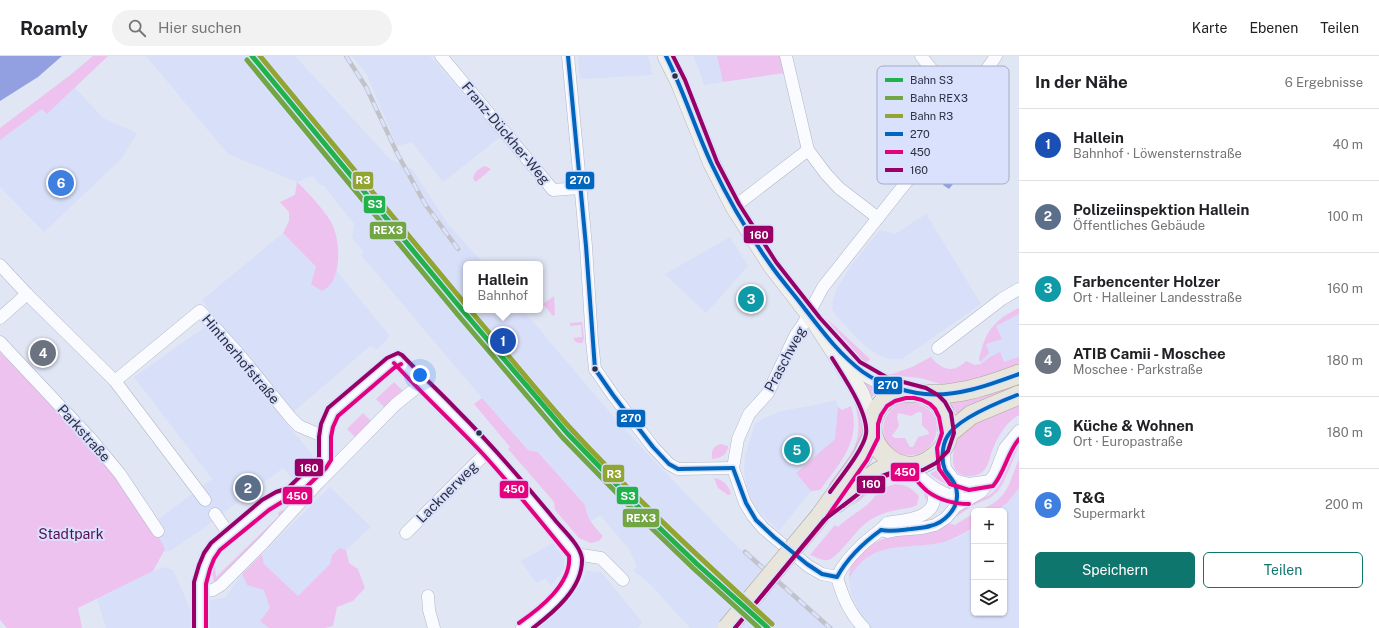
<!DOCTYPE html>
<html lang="de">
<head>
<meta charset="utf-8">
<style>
	:root { --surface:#fff; --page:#f2f2f2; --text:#202124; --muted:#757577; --line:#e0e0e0; --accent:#0f766e }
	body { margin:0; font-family:"Public Sans",sans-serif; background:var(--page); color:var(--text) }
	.controls { position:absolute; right:12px; bottom:12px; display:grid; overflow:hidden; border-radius:6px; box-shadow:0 1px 3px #0004 }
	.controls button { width:36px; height:36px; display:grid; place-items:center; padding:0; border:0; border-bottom:1px solid var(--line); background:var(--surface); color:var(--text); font:20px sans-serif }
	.you { position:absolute; left:420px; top:319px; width:14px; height:14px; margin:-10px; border:3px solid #fff; border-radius:50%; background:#1a73e8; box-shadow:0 0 0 6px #1a73e833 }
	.badge { display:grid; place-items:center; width:26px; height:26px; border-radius:50%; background:var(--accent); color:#fff; font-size:13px; font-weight:700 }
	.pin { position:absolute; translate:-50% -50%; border:2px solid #fff; box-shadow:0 1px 4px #0006 }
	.popup { position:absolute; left:463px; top:205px; width:80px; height:52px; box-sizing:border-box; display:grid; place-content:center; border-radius:6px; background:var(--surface); filter:drop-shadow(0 1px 3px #0005); font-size:13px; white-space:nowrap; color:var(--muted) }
	.popup b { font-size:15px; color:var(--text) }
	.popup::after { content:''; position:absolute; left:50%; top:100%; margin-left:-8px; border:8px solid transparent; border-top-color:var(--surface) }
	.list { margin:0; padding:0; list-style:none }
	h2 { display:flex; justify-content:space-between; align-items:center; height:52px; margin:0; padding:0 16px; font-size:17px }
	h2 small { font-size:13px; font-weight:400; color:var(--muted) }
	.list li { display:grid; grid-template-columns:26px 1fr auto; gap:12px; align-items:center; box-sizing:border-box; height:72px; padding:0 16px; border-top:1px solid var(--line) }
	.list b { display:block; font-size:15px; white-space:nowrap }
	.list p { margin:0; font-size:13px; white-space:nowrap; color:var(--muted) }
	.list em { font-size:13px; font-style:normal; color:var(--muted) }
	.actions { display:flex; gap:8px; padding:12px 16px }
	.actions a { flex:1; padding:9px 0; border:1px solid var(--accent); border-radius:6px; text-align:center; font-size:14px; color:var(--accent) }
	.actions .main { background:var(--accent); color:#fff }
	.icon { flex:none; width:22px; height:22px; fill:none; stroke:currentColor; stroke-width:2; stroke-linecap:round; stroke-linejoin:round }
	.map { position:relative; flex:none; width:1019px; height:572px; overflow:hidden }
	header { display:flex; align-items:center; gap:24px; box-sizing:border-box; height:56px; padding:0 20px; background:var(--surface); border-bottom:1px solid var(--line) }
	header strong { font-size:19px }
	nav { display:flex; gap:22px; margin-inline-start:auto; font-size:14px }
	.search { width:280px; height:36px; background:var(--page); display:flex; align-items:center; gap:10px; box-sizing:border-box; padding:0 14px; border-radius:22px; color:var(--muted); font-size:15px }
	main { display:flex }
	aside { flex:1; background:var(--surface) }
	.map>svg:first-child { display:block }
</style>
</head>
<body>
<header>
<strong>Roamly</strong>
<div class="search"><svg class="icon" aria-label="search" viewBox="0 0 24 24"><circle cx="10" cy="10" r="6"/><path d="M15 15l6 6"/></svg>Hier suchen</div>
<nav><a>Karte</a><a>Ebenen</a><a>Teilen</a></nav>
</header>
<main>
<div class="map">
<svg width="1019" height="572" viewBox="0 0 1019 572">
	<rect width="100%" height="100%" fill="#e1e6f5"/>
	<g fill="#d8dff8">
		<polygon points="146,0 295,0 390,103 412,113 448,168 484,208 466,208 466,254 523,254 617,365 686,438 742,495 745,492 834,572 690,572 650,528 633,514 637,510 628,492 600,459 590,466 586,459 585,449 539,396 528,394 482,342 361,199 364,195 352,182 354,168 324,130 320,129 312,120 297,126 228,98"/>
		<polygon points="352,0 430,0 500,81 443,126 412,86 397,90 367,19"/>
		<polygon points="578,0 647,0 650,5 651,14 653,19 580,23"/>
		<polygon points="693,0 717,0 723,26 704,29 700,16"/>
		<polygon points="75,32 103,62 137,77 122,102 44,176 0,131 0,84 42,53 47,58"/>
		<polygon points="926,158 981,248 902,303 890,303 880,300 863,288 837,261 832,253 833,244 836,234 853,207 880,174 895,178"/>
		<polygon points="283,177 331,228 336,214 389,279 387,284 377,293 370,290 284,364 320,408 297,428 283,412 205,471 172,494 165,496 151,469 212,423 134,321 216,263 202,244"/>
		<polygon points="730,181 748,210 706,257 665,218"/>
		<polygon points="1019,252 1019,308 981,308 979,303 983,287 988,276 1003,260"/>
		<polygon points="836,344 838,351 835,383 796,417 811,435 779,475 758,455 747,438 744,416 745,400 755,368 766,361 781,355 810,350"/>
		<polygon points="330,431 371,471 346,494 338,492 332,499 330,508 298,540 264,508 262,498"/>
		<polygon points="1019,432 1019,572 870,572 865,568 851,538 849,522 854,514 871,499 885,492 904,490 935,488 957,482 974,471 974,557 1004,557 1004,455 996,455 1007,447"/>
		<polygon points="553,487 564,503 564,512 562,516 551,530 546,522 536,527 521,505"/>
		<polygon points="165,511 173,514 191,555 191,572 106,572 97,543 153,515"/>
		<polygon points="586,515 601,516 642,566 638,572 536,572 555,557 574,536 583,525"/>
		<polygon points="242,518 247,529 264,534 270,552 260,565 269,572 208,572 210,544 225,542"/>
	</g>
	<g fill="#eec2ee" fill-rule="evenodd">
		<polygon points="93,0 108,0 47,58 42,53 0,84 0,72 69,20"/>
		<polygon points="717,0 780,0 784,17 723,26"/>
		<path d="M 485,110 L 491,113 L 476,126 L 473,123 C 474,116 479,112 485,110 Z"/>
		<path d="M 297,126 C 306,134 326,156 331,166 C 340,183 341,210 332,226 C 330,230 326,232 322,235 L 311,228 L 316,211 L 283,177 L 289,165 L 289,156 L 280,146 L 295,139 Z"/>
		<polygon points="554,240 555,259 553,260 543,248"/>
		<path d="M 1019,252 L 1019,258 L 996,270 L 1002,283 L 986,288 L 989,297 L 980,306 L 979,303 C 986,275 993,265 1019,252 Z"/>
		<polygon points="826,262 870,303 865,309"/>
		<path d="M 582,266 L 584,283 L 582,287 C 577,287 575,286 573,282 L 582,281 L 581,269 L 570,270 L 570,267 Z"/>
		<polygon points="0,296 47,343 107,406 153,471 165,493 153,515 78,552 82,572 7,572 0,564"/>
		<path d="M 1000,296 L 1004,306 L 1019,301 L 1019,308 L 983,321 L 960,327 L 944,329 L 920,322 L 889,319 L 912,311 L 931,301 C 942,314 953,318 966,305 L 975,309 L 981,308 L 990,301 Z"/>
		<polygon points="858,317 883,332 872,341"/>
		<polygon points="1019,325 1019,330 957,359 951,347"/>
		<polygon points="394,326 404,336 386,353 376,343"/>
		<path d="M 482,342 L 528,394 L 538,396 L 585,449 C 587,464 594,470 603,480 L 599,485 L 591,487 L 579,482 L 555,454 L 554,446 L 508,393 L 510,391 L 474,348 Z"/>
		<path d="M 905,346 C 923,346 941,357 936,378 C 932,397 909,406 893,394 C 879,383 881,361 894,351 C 897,348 901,347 905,346 ZM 918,356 L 921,356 L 922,358 L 922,369 L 928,375 L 929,378 L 918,381 L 913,391 L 910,391 L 905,382 L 895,382 L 892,380 L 899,370 L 897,361 L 898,357 L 911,360 Z"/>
		<path d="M 855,347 C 857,350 860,354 862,358 C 870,383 843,412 830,431 L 829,428 C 852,397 865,387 855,347 Z"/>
		<path d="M 1019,347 L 1019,359 C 1004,368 997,382 991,398 C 989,405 987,413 981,417 C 978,419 973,420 970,420 C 942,420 954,384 966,372 C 977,362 1004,353 1019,347 Z"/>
		<path d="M 851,350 C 862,385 839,408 820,434 L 811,435 L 796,417 L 835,383 L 838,351 L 842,354 Z"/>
		<polygon points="363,357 372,366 356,382 347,373"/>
		<path d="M 1019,384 L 1019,389 L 1009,414 L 1003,427 L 998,435 L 990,442 L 974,449 L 957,460 L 954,460 C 957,457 960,454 964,452 C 974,445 988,443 996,433 C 1008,419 1008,398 1019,384 Z"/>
		<path d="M 721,388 L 728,390 C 728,398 721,402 713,403 L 712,403 C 711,394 713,390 721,388 Z"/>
		<path d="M 1019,403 L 1019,432 L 1007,447 L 996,455 L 977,455 C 982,453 987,451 992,448 C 1009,439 1012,419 1019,403 Z"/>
		<polygon points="939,413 946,424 945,428 931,419 931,417"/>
		<path d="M 893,419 C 907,419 933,426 926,445 C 924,435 922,431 912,426 C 881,412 874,437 852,450 L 873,426 Z"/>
		<path d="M 714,422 C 723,423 729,430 731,438 L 728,439 L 718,432 Z"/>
		<path d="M 895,428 C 907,429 910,431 919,440 L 917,449 L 913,451 C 897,454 879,456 866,467 C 855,475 838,502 828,504 C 822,505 816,501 810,499 L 835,469 L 838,471 C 847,462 857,457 867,449 C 879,438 876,433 895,428 Z"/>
		<polygon points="282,454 286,455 216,527 214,526 212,517 215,510 216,521 279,460 278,457"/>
		<path d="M 974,457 L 974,471 C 961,479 949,486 934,488 C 897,493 873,485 849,522 C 851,481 916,473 947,467 L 955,469 Z"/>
		<polygon points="339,492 346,494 349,507 358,513 365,532 353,545 337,551 333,570 325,572 269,572 260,565 270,552 264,534 247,529 242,518 262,498 264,508 298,540 330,508 332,499"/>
	</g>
	<g fill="#92a0e2">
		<polygon points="0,0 62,0 38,21 0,45"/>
		<polygon points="951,118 957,123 949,133 943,129"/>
	</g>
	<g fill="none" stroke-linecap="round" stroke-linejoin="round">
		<g stroke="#b2b6c5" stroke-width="13">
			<g id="street">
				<polyline points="441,0 553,134 580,132"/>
				<polyline points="568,0 586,190 592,285 595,313 613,339 653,391 669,408 678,413 733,412"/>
				<polyline points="786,0 808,94 826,118 839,132 878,162"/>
				<polyline points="921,0 937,20 967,43"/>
				<polyline points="734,151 808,94"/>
				<polyline points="0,209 27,238 115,325 205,444"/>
				<polyline points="0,262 27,238"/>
				<polyline points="0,286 91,383 120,418 158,475"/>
				<polyline points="938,292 1002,243 1019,233"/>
				<polyline points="115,325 200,255 238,297 291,362 299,370 325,381"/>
				<polyline points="943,392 945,412 954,424 957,433 957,449"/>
				<path d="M 908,410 C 928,428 941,441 969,443"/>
				<polyline points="954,424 969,428 990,425"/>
				<path d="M 933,432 C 933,436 934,441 934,445 C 930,464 902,464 887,467 C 880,476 871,480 863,488 C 852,498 843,508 837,521 L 822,518 L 808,510 L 763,472 L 753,460 L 745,447 L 733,412 L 738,383 L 749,358 L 768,337 L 795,280 L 802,270 L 823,231 L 927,100 L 996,0"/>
				<polyline points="215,458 229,478"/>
				<polyline points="881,474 888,476 897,474 922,472 935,469 946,462 956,450 981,436 995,418 1005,392 1019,375"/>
				<polyline points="406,477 488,395"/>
				<path d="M 837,521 C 842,540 850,558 864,572"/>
				<polyline points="199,536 213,534 221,529 263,487 318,427 396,348 421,328"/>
				<polyline points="428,540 429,554 434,572"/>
				<polyline points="200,572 200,527 204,511 209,500 216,490 266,449 279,441 291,437 322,408 325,403 325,381 327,369 333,356 391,307 398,303 421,328 451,356 488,395 530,443 575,498 601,502 623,524"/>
				<path d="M 522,572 C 540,561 566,537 574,517 C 576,511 576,505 575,498"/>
			</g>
		</g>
		<g stroke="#b2b6c5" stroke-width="18">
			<g id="secondary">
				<polyline points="666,0 679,26 712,108 734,151 771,209 815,266 843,309 861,338 872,367"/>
				<path d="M 843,297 C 867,322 881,327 913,335"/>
			</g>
		</g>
		<g stroke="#a8a699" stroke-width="20">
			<g id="primary">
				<path d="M 924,338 C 930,341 935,344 939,348 C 944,354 946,360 947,368 C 947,370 948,374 948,377 C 948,395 924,412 907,410 C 898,409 890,404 884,398 C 876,390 872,382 872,371 C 872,364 875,357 879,351 C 891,334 906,336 925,338 C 936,339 947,338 958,336 C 979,333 1000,325 1019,318"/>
				<polyline points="948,378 971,359 1019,339"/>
				<polyline points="837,447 866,424 879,415 899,408"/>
				<polyline points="820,460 862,401 872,380"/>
			</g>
		</g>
		<use href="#street" stroke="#fafbfe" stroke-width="12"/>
		<use href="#secondary" stroke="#f0f0ec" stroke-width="17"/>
		<use href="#primary" stroke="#e7e5dc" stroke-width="19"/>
		<g stroke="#c2c3c8" stroke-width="4.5">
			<g id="rail">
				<polyline points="346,0 366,31 398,99 425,148 458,193"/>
				<polyline points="745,496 830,572"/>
			</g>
		</g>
		<use href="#rail" stroke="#d9e1fd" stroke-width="3" stroke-dasharray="9" stroke-linecap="butt"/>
		<g stroke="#a8a699" stroke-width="20" stroke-linecap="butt">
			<polyline id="primary-bridge" points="727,572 820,460"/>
		</g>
		<use href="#primary-bridge" stroke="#e7e5dc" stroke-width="19"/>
		<g stroke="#d9e1fd" stroke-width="7">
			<g id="bus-1">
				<polyline points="568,0 586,190 595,313 613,339 653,391 669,408 678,413 733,412"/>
				<path d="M 666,0 C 684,35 695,73 712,109 C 728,143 748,177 770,208 C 781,224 794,238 805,253 C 822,275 840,299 863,316 C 880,328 904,336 925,338 C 957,341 989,329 1019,318"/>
				<path d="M 733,412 L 746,447 L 756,464 L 774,481 L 807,508 L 822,518 L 837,521 C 848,501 863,487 881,474"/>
				<path d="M 881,474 C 891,476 901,474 911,473 C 917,472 924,472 930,470 C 944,467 958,453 957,438 C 957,427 950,422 945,414 C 941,405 942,390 947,381 C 956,363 999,346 1017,339"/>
			</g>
		</g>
		<g stroke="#d9e1fd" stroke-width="7">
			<g id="bus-2">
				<path d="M 394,307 C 422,338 454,367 483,398 C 513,431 541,466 569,500 C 572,528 539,553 519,567"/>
				<path d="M 843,450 L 873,426 L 899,414 C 911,416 918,427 927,435 C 939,444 954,448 969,448"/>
				<polyline points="206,572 206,528 210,513 214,503 220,494 269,454 282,446 295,442 326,412 331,404 331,381 333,371 338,360 394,312 401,308"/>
				<path d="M 735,572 L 825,464 L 867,404 L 878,382 L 878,368 L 881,359 L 887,350 L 895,345 L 906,342 L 914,342 L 922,344 L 930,348 L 935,353 L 939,361 L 942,377 L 937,392 L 939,413 L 950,428 L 969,434 L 993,430 C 1005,416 1007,397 1019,383"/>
			</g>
		</g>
		<g stroke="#d9e1fd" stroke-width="7">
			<g id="bus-3">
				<polyline points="673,0 685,24 717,106 739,148 776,206 820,262 860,306 888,322 926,332 938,339 945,346 951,357 954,377 948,395 936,407 923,414 908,416 899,414 882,420 824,464 735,572"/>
				<path d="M 830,436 C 840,422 864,393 866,378 C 869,357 843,320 832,302"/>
				<path d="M 194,572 L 194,526 L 199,509 L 204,497 L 211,487 L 262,444 L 276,436 L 288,432 L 317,404 L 319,401 L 319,381 L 321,368 L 328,352 L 387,302 L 398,297 L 402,299 C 420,318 438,334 456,353 C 491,388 523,425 555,464 C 563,474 581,490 582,503 C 583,532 554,556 533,572"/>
			</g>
		</g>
		<use href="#bus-1" stroke="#0065bd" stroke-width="4"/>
		<use href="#bus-2" stroke="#e5007d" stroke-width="4"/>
		<use href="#bus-3" stroke="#906" stroke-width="4"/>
		<g stroke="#d9e1fd" stroke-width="8">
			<polyline id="rail-1" points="252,0 463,255 567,377 645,458 697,508 768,572"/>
		</g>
		<g stroke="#d9e1fd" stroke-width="8">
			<polyline id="rail-2" points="247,4 458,259 562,381 641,462 693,512 759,572"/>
		</g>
		<g stroke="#d9e1fd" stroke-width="8">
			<g id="rail-3">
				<polyline points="260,0 466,249"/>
				<path d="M 470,254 C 504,294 537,335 572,374 C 635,442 703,505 772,568"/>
			</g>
		</g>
		<use href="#rail-1" stroke="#22b24c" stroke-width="5"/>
		<use href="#rail-2" stroke="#72a645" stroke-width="5"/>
		<use href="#rail-3" stroke="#92a431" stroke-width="5"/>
	</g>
	<g fill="#2b3042" stroke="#d9e1fd" stroke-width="1.5">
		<circle cx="675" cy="20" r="3.5"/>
		<circle cx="595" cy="313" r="3.5"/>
		<circle cx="479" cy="377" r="3.5"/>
	</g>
	<g text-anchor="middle" stroke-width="4" stroke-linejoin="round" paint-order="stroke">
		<g font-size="14" fill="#2b3042" stroke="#d9e1fd">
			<text transform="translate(506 77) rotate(50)" y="5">Franz-Dückher-Weg</text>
			<text transform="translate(241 303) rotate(50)" y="5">Hintnerhofstraße</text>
			<text transform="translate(785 303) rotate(-62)" y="5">Praschweg</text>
			<text transform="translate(84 377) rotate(48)" y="5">Parkstraße</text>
			<text transform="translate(447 436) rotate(-45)" y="5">Lacknerweg</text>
		</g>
		<g font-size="14" fill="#580d50" stroke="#d9e1fd">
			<text x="71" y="483">Stadtpark</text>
		</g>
	</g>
	<rect x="877" y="10" width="132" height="118" rx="6" fill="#d9e1fd" stroke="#a5acc5" stroke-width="1"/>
	<rect x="885" y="22" width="18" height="4" fill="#22b24c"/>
	<rect x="885" y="40" width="18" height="4" fill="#72a645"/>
	<rect x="885" y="58" width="18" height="4" fill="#92a431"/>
	<rect x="885" y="76" width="18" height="4" fill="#0065bd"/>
	<rect x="885" y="94" width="18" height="4" fill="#e5007d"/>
	<rect x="885" y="112" width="18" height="4" fill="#906"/>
	<g font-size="11" fill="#2b3042">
		<text x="910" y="28">Bahn S3</text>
		<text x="910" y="46">Bahn REX3</text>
		<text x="910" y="64">Bahn R3</text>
		<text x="910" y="82">270</text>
		<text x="910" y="100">450</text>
		<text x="910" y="118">160</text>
	</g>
	<g stroke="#d9e1fd" stroke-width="1.5">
		<rect x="565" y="115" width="30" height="19" rx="4" fill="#0065bd"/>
		<rect x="352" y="115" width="22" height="19" rx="4" fill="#92a431"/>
		<rect x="363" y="139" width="23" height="19" rx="4" fill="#22b24c"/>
		<rect x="369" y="165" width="38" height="19" rx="4" fill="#72a645"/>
		<rect x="743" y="169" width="31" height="19" rx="4" fill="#906"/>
		<rect x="873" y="320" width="30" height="19" rx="4" fill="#0065bd"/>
		<rect x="616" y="353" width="30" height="19" rx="4" fill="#0065bd"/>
		<rect x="294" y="402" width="30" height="19" rx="4" fill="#906"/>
		<rect x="890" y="406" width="30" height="20" rx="4" fill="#e5007d"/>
		<rect x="602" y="408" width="23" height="19" rx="4" fill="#92a431"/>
		<rect x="856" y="419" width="30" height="19" rx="4" fill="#906"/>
		<rect x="499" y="424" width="30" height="19" rx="4" fill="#e5007d"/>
		<rect x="282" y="430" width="31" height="19" rx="4" fill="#e5007d"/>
		<rect x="616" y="430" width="23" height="19" rx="4" fill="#22b24c"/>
		<rect x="622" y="452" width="38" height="20" rx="4" fill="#72a645"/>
	</g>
	<g font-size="11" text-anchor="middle" font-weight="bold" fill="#fff">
		<text x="580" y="128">270</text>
		<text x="363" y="128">R3</text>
		<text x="375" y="152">S3</text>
		<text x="388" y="178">REX3</text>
		<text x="759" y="183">160</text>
		<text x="888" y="333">270</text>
		<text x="631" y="366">270</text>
		<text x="309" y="416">160</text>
		<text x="905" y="420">450</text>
		<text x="614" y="422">R3</text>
		<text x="871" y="432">160</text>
		<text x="514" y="437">450</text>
		<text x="297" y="444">450</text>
		<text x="628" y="444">S3</text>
		<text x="641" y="466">REX3</text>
	</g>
</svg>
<div class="controls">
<button>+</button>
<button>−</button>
<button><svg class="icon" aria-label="layers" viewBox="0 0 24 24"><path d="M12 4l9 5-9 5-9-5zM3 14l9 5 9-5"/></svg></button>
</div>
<div class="you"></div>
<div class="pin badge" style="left:503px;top:285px;background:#1a4fb4">1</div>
<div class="popup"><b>Hallein</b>Bahnhof</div>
<div class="pin badge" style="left:248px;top:432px;background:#5c6f8a">2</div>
<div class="pin badge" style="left:751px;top:243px;background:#0f9aa8">3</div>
<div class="pin badge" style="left:43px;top:297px;background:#6b7280">4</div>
<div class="pin badge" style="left:797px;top:394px;background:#0f9aa8">5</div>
<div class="pin badge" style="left:61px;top:127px;background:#3f7fe0">6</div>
</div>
<aside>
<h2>In der Nähe<small>6 Ergebnisse</small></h2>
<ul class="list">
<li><span class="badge" style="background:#1a4fb4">1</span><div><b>Hallein</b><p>Bahnhof · Löwensternstraße</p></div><em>40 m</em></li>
<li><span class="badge" style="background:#5c6f8a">2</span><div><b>Polizeiinspektion Hallein</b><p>Öffentliches Gebäude</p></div><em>100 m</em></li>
<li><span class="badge" style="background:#0f9aa8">3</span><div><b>Farbencenter Holzer</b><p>Ort · Halleiner Landesstraße</p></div><em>160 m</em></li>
<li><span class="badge" style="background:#6b7280">4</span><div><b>ATIB Camii - Moschee</b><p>Moschee · Parkstraße</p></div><em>180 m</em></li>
<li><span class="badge" style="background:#0f9aa8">5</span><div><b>Küche &amp; Wohnen</b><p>Ort · Europastraße</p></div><em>180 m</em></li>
<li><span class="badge" style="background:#3f7fe0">6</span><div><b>T&amp;G</b><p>Supermarkt</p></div><em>200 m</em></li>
</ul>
<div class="actions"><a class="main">Speichern</a><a>Teilen</a></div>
</aside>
</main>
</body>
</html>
